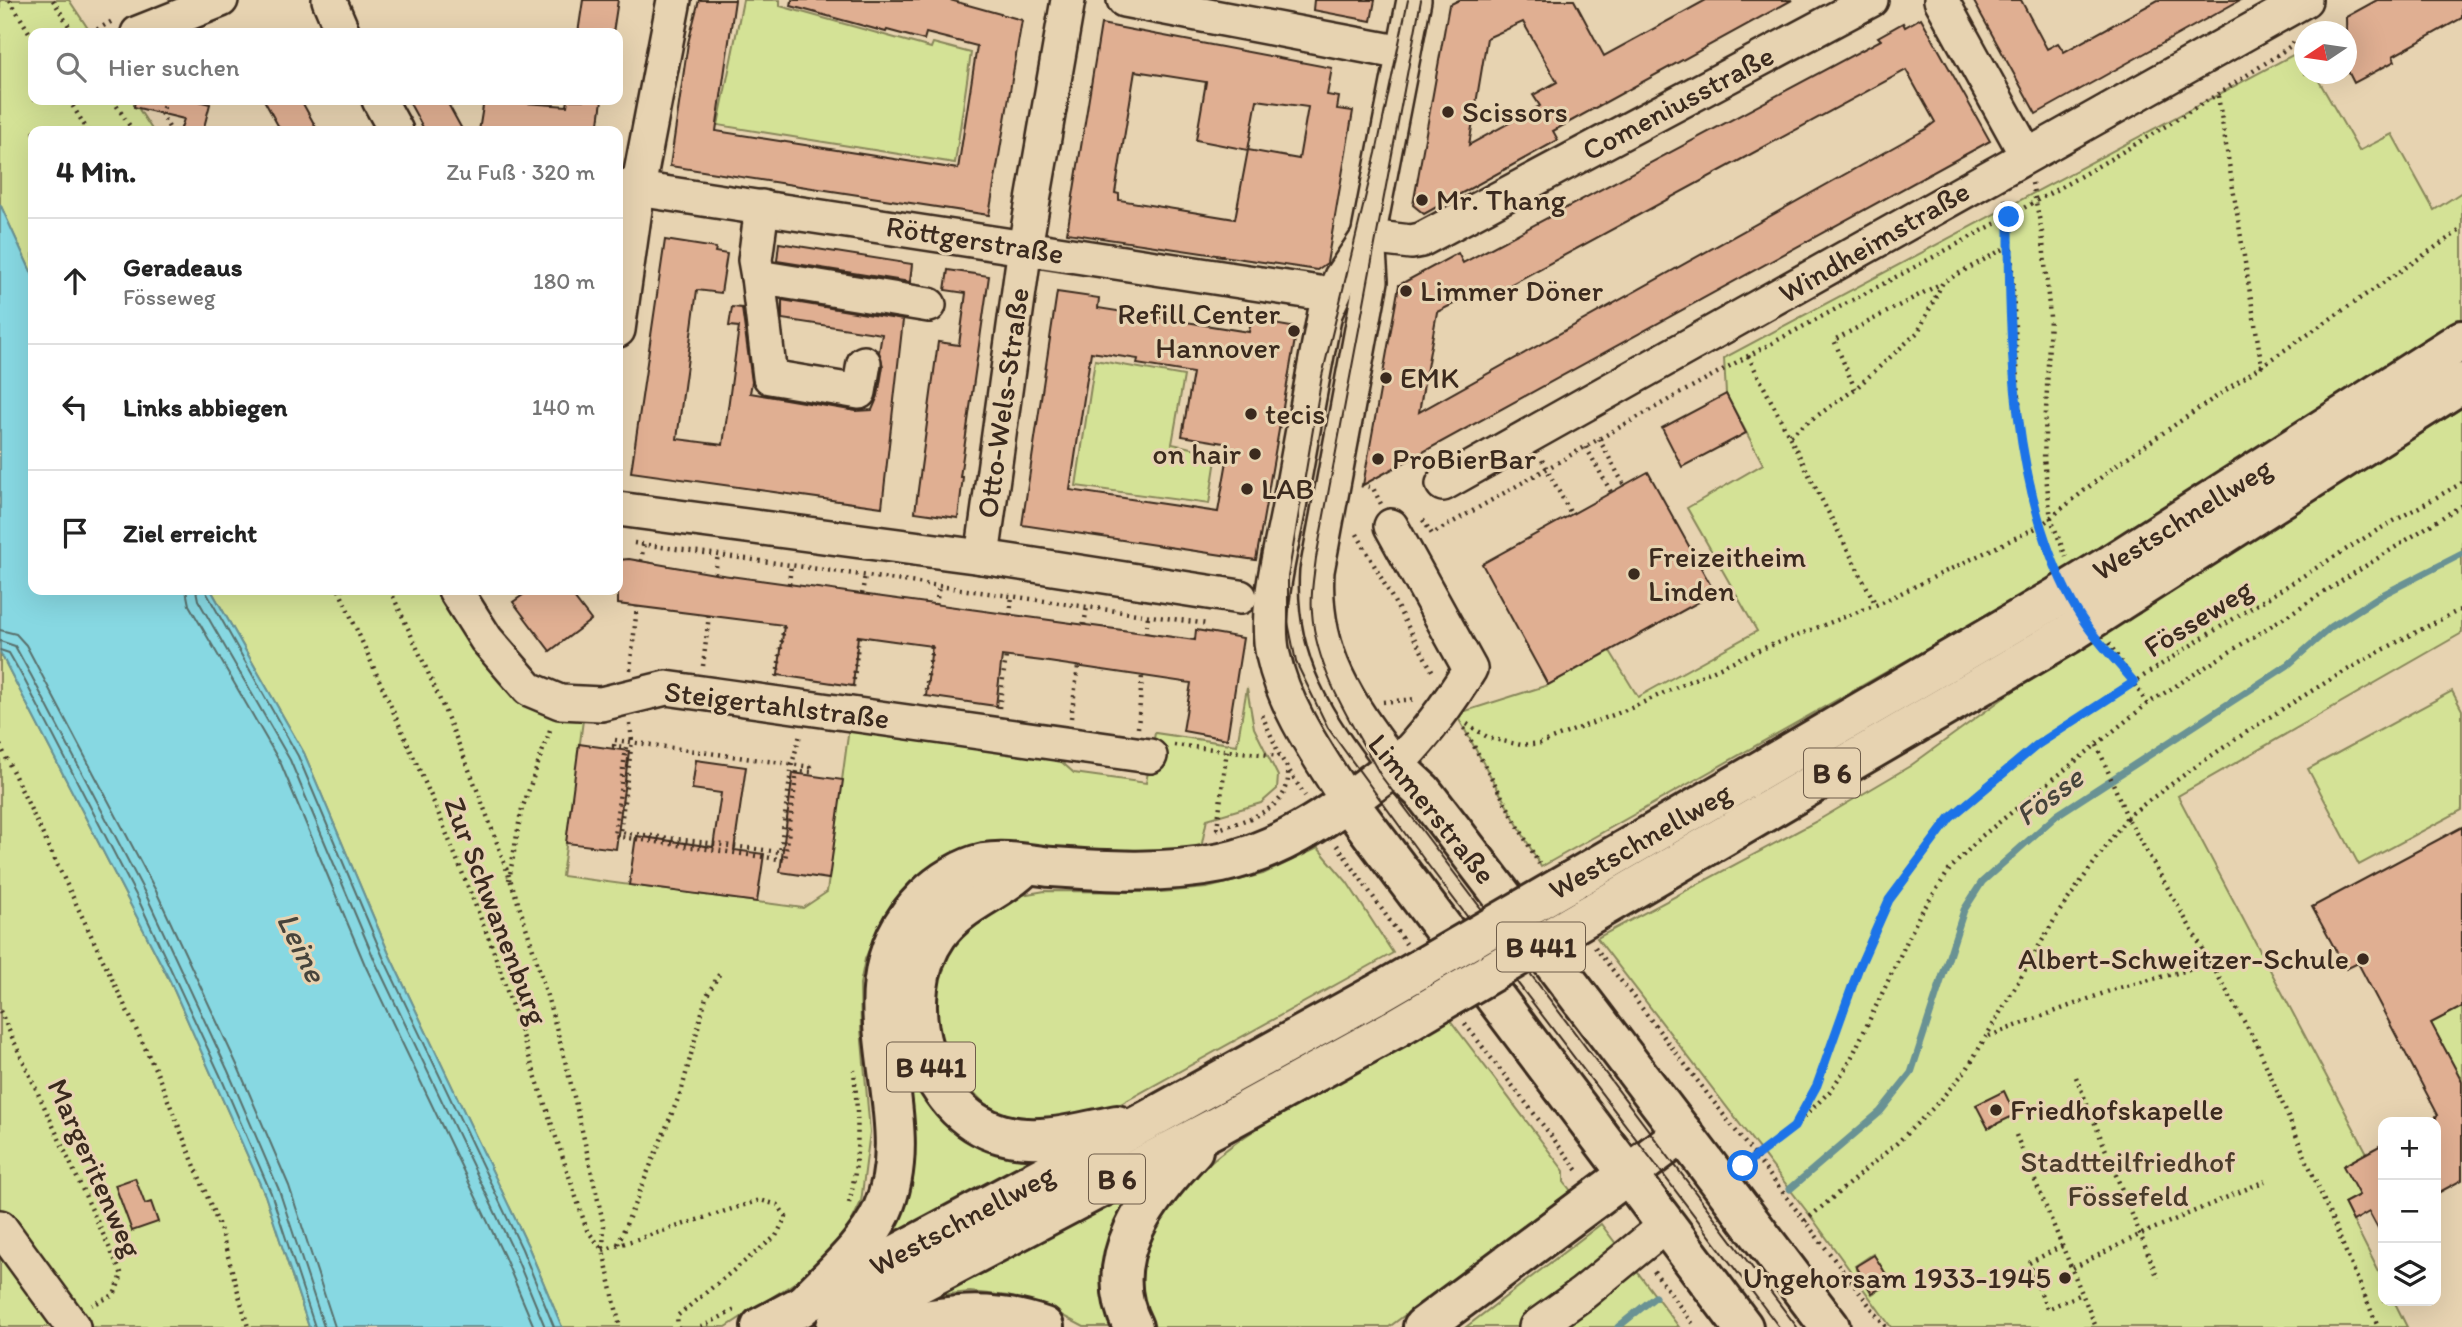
<!DOCTYPE html>
<html lang="de">
<head>
<meta charset="utf-8">
<style>
	:root { --surface:#fff; --page:#f2f2f2; --text:#222; --muted:#767676; --line:#e0e0e0 }
	body { margin:0; font-family:Itim,sans-serif; background:var(--page); color:var(--text) }
	.controls { position:absolute; right:21px; bottom:21px; display:grid; overflow:hidden; border-radius:14px; box-shadow:0 7px 28px #0002 }
	.controls button { width:63px; height:63px; display:grid; place-items:center; padding:0; border:0; border-bottom:2px solid var(--line); background:var(--surface); color:var(--text); font:35px sans-serif }
	.compass { position:absolute; left:2294px; top:21px; width:63px; height:63px; border-radius:50%; background:var(--surface); box-shadow:0 7px 28px #0002; rotate:257deg }
	.stop { position:absolute; width:21px; height:21px; margin:-16px; border:5px solid #1a73e8; border-radius:50%; background:#fff }
	.stop.end { background:#1a73e8; border-color:#fff; box-shadow:0 2px 7px #0008 }
	.list { margin:0; padding:0; list-style:none }
	h2 { display:flex; justify-content:space-between; align-items:center; height:91px; margin:0; padding:0 28px; font-size:30px }
	h2 small { font-size:23px; font-weight:400; color:var(--muted) }
	.list li { display:grid; grid-template-columns:46px 1fr auto; gap:21px; align-items:center; box-sizing:border-box; height:126px; padding:0 28px; border-top:2px solid var(--line) }
	.list b { display:block; font-size:26px; white-space:nowrap }
	.list p { margin:0; font-size:23px; white-space:nowrap; color:var(--muted) }
	.list em { font-size:23px; font-style:normal; color:var(--muted) }
	.icon { flex:none; width:38px; height:38px; fill:none; stroke:currentColor; stroke-width:2; stroke-linecap:round; stroke-linejoin:round }
	.map { position:relative; flex:none; width:2462px; height:1327px; overflow:hidden }
	.search { position:absolute; background:var(--surface); box-shadow:0 7px 28px #0002; left:28px; top:28px; width:595px; height:77px; display:flex; align-items:center; gap:18px; box-sizing:border-box; padding:0 24px; border-radius:14px; color:var(--muted); font-size:26px }
	.panel { position:absolute; background:var(--surface); box-shadow:0 7px 28px #0002; left:28px; top:126px; width:595px; height:469px; border-radius:14px }
	.map>svg:first-child { display:block }
</style>
</head>
<body>
<div class="map">
<svg width="2462" height="1327" viewBox="0 0 2462 1327">
	<rect width="100%" height="100%" fill="#e7d3b1"/>
	<filter id="ink" filterUnits="userSpaceOnUse"><feTurbulence type="fractalNoise" baseFrequency=".0143" numOctaves="2"/><feDisplacementMap in="SourceGraphic" scale="14" xChannelSelector="R" yChannelSelector="G"/><feConvolveMatrix kernelMatrix="1 2 1 2 8 2 1 2 1" color-interpolation-filters="sRGB"/></filter>
	<g filter="url(#ink)">
		<g fill="#d4e296" stroke="#88865a" stroke-width="2" fill-rule="evenodd">
			<polygon points="0,0 69,0 91,33 33,33 33,100 133,100 153,131 33,131 33,276 0,204"/>
			<polygon points="743,0 780,0 780,6 931,48 933,43 971,53 955,163 718,125"/>
			<polygon points="2302,50 2304,74 2315,74 2359,151 2392,134 2434,210 2462,192 2462,320 2104,549 1541,867 1456,714 1548,685 1610,651 1638,697 1757,631 1687,508 1763,464 1726,394 1724,358"/>
			<polygon points="1095,360 1184,376 1172,444 1217,453 1209,504 1076,486"/>
			<path d="M 2462,408 L 2462,633 L 2178,796 L 2367,1153 L 2344,1166 L 2359,1195 L 2344,1203 L 2383,1280 L 2383,1301 L 2394,1301 L 2407,1327 L 1891,1327 L 1815,1222 L 1597,938 L 1817,821 L 1910,766 L 2016,689 ZM 1873,1254 L 1891,1282 L 1872,1294 L 1855,1266 Z"/>
			<polygon points="211,590 446,590 460,615 584,713 562,876 803,908 827,892 849,728 1056,757 1074,773 1146,783 1155,733 1237,745 1247,688 1254,728 1278,776 1277,789 1261,803 1207,819 1201,848 1115,851 918,880 896,900 883,918 865,959 860,984 861,1029 870,1132 861,1202 848,1229 805,1276 726,1327 562,1327 528,1246 389,954 304,753"/>
			<polygon points="0,652 170,981 265,1195 309,1327 0,1327"/>
			<polygon points="2452,691 2462,710 2462,810 2359,865 2308,769"/>
			<polygon points="1318,848 1347,882 1393,953 1115,1107 1032,1124 1004,1115 985,1104 957,1075 942,1050 934,1017 933,986 943,961 967,925 1010,897 1045,891 1161,892 1207,888 1263,874"/>
			<polygon points="2462,1007 2462,1081 2431,1023"/>
			<polygon points="896,1010 921,1076 1049,1152 889,1243"/>
			<path d="M 1450,1020 L 1564,1171 L 1564,1182 L 1571,1191 L 1389,1327 L 1155,1327 C 1093,1213 1253,1128 1333,1085 C 1372,1063 1411,1042 1450,1020 Z"/>
			<polygon points="1136,1187 1122,1327 1084,1327 1046,1307 1008,1296 970,1292 940,1295 940,1290"/>
			<polygon points="1601,1224 1679,1327 1466,1327"/>
		</g>
		<polygon fill="#87d8e2" stroke="#699294" stroke-width="2" points="0,204 33,276 33,590 211,590 304,753 389,954 528,1246 562,1327 309,1327 265,1195 170,981 0,652"/>
		<g fill="none" stroke-linecap="round" stroke-linejoin="round">
			<g stroke="#59706c" stroke-width="2">
				<polyline points="186,590 189,605 281,764 365,965 504,1256 534,1327"/>
				<polyline points="196,590 198,600 290,760 375,961 514,1252 545,1327"/>
				<polyline points="205,590 298,756 383,957 522,1249 554,1327"/>
				<polyline points="0,630 16,634 26,645 156,891 238,1067 289,1186 335,1327"/>
				<polyline points="0,641 15,646 32,677 146,895 228,1071 279,1190 324,1327"/>
				<polyline points="0,650 9,653 25,681 138,899 220,1075 271,1193 315,1327"/>
			</g>
			<g stroke="#699294" stroke-width="7">
				<polyline points="1790,1189 1880,1112 1911,1073 1964,910 1982,882 2057,815 2288,665 2331,627 2380,596 2462,554"/>
				<polyline points="1618,1327 1655,1297"/>
			</g>
		</g>
		<g fill="#e0af92" stroke="#3b2a1e" stroke-width="2" fill-rule="evenodd">
			<polygon points="583,0 618,0 613,33 578,33"/>
			<polygon points="699,0 735,0 716,131 958,169 977,46 926,33 924,40 887,30 886,32 791,6 792,0 950,0 1022,20 989,215 670,166 688,43"/>
			<polygon points="1314,0 1375,0 1371,21 1313,10"/>
			<path d="M 1459,0 L 1574,0 L 1604,56 L 1706,0 L 1792,0 L 1553,131 L 1558,140 L 1424,214 L 1413,205 L 1449,5 ZM 1523,22 L 1557,82 L 1533,95 L 1540,106 L 1469,145 L 1487,38 Z"/>
			<polygon points="1973,0 2021,0 2047,49 2058,43 2064,52 2158,0 2240,0 2036,114"/>
			<polygon points="2377,0 2462,0 2462,18 2393,56 2395,61 2354,83 2347,69 2346,17"/>
			<path d="M 1921,18 L 1990,141 L 1363,485 L 1399,285 L 1458,253 L 1463,263 L 1881,40 L 1878,37 L 1903,23 L 1905,27 ZM 1906,70 L 1935,122 L 1926,129 L 1419,412 L 1437,312 L 1478,292 L 1482,300 Z"/>
			<path d="M 1101,24 L 1332,68 L 1327,95 L 1339,97 L 1337,109 L 1353,111 L 1327,263 L 1317,270 L 1067,233 ZM 1135,71 L 1206,82 L 1196,140 L 1248,150 L 1235,219 L 1119,200 L 1119,194 L 1115,193 ZM 1257,100 L 1308,107 L 1299,159 L 1248,150 Z"/>
			<polygon points="135,100 194,100 210,104 203,131 180,131 184,119 134,107"/>
			<polygon points="264,100 301,100 318,131 281,131"/>
			<polygon points="408,100 446,100 463,131 425,131"/>
			<polygon points="484,100 567,106 568,100 602,100 598,131 479,131"/>
			<polygon points="665,240 716,248 715,252 727,254 721,293 697,290 677,439 723,445 739,327 729,326 732,307 742,308 752,382 750,393 856,411 872,410 878,396 883,366 879,352 882,334 782,319 782,300 903,320 882,507 631,472"/>
			<polygon points="779,243 912,264 910,282 777,261"/>
			<polygon points="948,270 989,276 960,477 963,477 958,518 915,512 938,342 959,345 966,293 945,290"/>
			<path d="M 1057,292 L 1099,298 L 1098,308 L 1249,332 L 1251,320 L 1297,328 L 1256,560 L 1022,525 ZM 1091,352 L 1138,359 L 1137,364 L 1193,373 L 1182,436 L 1230,444 L 1218,512 L 1070,490 Z"/>
			<polygon points="1726,394 1746,433 1682,467 1662,428"/>
			<polygon points="1648,472 1715,593 1548,685 1482,564"/>
			<polygon points="629,559 715,574 1195,640 1196,630 1243,638 1227,739 1183,731 1191,683 1042,661 1002,656 996,706 926,696 932,646 894,641 858,636 853,686 778,675 784,625 618,604 618,560"/>
			<polygon points="530,590 568,590 591,620 550,651 513,602"/>
			<polygon points="579,744 629,751 616,849 566,843"/>
			<polygon points="696,760 746,767 734,850 764,854 757,902 629,885 636,836 713,847 721,793 692,789"/>
			<polygon points="793,773 843,780 829,879 780,872"/>
			<polygon points="2462,827 2462,1007 2431,1023 2462,1081 2462,1180 2436,1194 2436,1116 2438,1115 2358,963 2346,969 2312,907"/>
			<polygon points="2004,1091 2015,1115 1988,1128 1976,1105"/>
			<polygon points="2383,1144 2383,1238 2369,1212 2353,1221 2344,1203 2359,1195 2343,1166"/>
			<polygon points="135,1178 145,1204 151,1202 158,1222 132,1231 115,1185"/>
			<polygon points="1874,1255 1891,1282 1872,1293 1856,1266"/>
		</g>
		<g fill="none" stroke-linecap="round" stroke-linejoin="round">
			<g stroke="#3b2a1e" stroke-width="38">
				<g id="minor">
					<polyline points="329,0 343,33"/>
					<polyline points="1124,0 1403,53"/>
					<polyline points="1941,0 2026,154"/>
					<polyline points="138,33 221,0"/>
					<polyline points="379,100 396,131"/>
					<polyline points="618,186 1332,295"/>
					<polyline points="762,207 755,260 758,277 929,305"/>
					<polyline points="1368,237 1411,242 1421,240 1871,0"/>
					<polyline points="758,277 770,377 859,392 864,363"/>
					<polyline points="618,330 638,188 674,0"/>
					<polyline points="1443,484 2305,0"/>
					<polyline points="618,509 982,557 1240,597"/>
					<path d="M 1391,526 L 1470,669 C 1448,705 1424,737 1395,766 C 1348,704 1312,653 1317,571 L 1371,281 L 1368,237 L 1414,0"/>
					<polyline points="982,557 1025,247 1068,0"/>
					<polyline points="455,590 486,639 529,689 560,702 601,704 666,688 1150,756"/>
					<path d="M 1348,802 C 1319,756 1285,710 1273,655 C 1264,613 1280,554 1288,512 C 1300,446 1312,379 1325,313 L 1341,277 L 1368,237"/>
					<polyline points="0,1227 73,1327"/>
					<polyline points="1536,1327 1582,1294 1665,1226"/>
				</g>
			</g>
			<g stroke="#3b2a1e" stroke-width="44">
				<g id="major">
					<polyline points="1395,766 1422,791 1453,831 1830,1327"/>
					<polyline points="1348,802 1743,1327"/>
				</g>
			</g>
			<g stroke="#3b2a1e" stroke-width="44">
				<g id="highway">
					<polyline points="2113,563 2462,340"/>
					<polyline points="2129,595 2462,383"/>
					<path d="M 1026,865 C 1000,892 961,902 938,934 C 893,997 923,1112 1001,1134 C 1039,1145 1080,1132 1117,1125"/>
					<polyline points="1573,880 2049,602"/>
					<polyline points="1596,911 2067,635"/>
					<path d="M 800,1308 C 828,1278 865,1248 882,1211 C 927,1111 832,989 925,897 C 940,882 964,867 984,863 C 1007,859 1029,865 1052,867 C 1107,871 1166,874 1221,863 C 1286,850 1343,806 1395,766"/>
					<polyline points="761,1327 1150,1119 1375,995"/>
					<polyline points="836,1327 1214,1128 1396,1028"/>
					<path d="M 889,1327 C 943,1315 991,1308 1044,1327"/>
					<path d="M 1133,1327 C 1098,1258 1149,1197 1193,1150"/>
					<polyline points="1423,1327 1683,1133"/>
				</g>
			</g>
			<g stroke="#3b2a1e" stroke-width="4.5" stroke-dasharray="2 5" stroke-linecap="butt">
				<polyline points="10,0 33,39"/>
				<polyline points="53,0 73,33"/>
				<polyline points="91,33 114,20"/>
				<polyline points="2218,96 2262,367"/>
				<polyline points="69,100 88,131"/>
				<polyline points="113,100 133,131"/>
				<polyline points="166,100 161,113 171,131"/>
				<polyline points="302,102 307,100"/>
				<polyline points="2032,183 2042,232 2050,317 2044,459 2051,519 2066,557"/>
				<polyline points="2005,199 2009,217 2021,438 2040,526 2053,564"/>
				<polyline points="1748,356 1876,605"/>
				<polyline points="1855,389 1834,340 1940,284"/>
				<polyline points="1790,435 1855,389 1918,332 1943,282 2009,246"/>
				<polyline points="1599,439 1624,485"/>
				<polyline points="1586,447 1611,492"/>
				<polyline points="1542,460 1571,514"/>
				<polyline points="1361,485 1373,488 1381,504"/>
				<path d="M 1423,520 L 1432,534 C 1538,474 1643,413 1750,355 C 1933,256 2120,163 2292,45 L 2294,39"/>
				<polyline points="1357,534 1434,674"/>
				<polyline points="634,543 1208,624"/>
				<polyline points="641,561 644,544"/>
				<polyline points="715,574 718,554"/>
				<polyline points="789,584 791,565"/>
				<polyline points="339,590 435,805 493,949 587,1230 602,1249"/>
				<path d="M 390,590 C 454,724 511,866 551,1010 C 572,1081 587,1154 604,1226 L 603,1250 L 620,1327"/>
				<polyline points="862,594 865,575"/>
				<polyline points="936,605 939,586"/>
				<polyline points="1010,615 1012,596"/>
				<polyline points="1084,625 1087,607"/>
				<polyline points="1146,633 1148,616"/>
				<polyline points="2109,643 2147,704"/>
				<polyline points="2104,645 2120,665"/>
				<polyline points="703,666 709,615"/>
				<polyline points="630,670 637,607"/>
				<polyline points="777,677 784,625"/>
				<polyline points="853,687 859,636"/>
				<polyline points="925,697 932,646"/>
				<polyline points="1383,702 1416,699"/>
				<polyline points="999,708 1006,656"/>
				<polyline points="1262,715 1280,756 1305,796"/>
				<polyline points="1071,718 1078,667"/>
				<polyline points="630,724 632,741 620,832 780,852 792,764 800,735"/>
				<polyline points="1467,724 1489,738 1521,745 1541,743 1631,708 1751,653 1876,605 2040,526 2119,463 2462,229"/>
				<polyline points="1138,728 1142,676"/>
				<polyline points="1464,728 1539,864"/>
				<polygon points="615,740 811,767 811,772 797,771 785,860 614,836 626,747 614,746"/>
				<polyline points="0,745 157,1073 220,1228 248,1327"/>
				<polyline points="1174,745 1280,756"/>
				<path d="M 2097,745 L 2127,817 C 2232,737 2343,667 2462,609"/>
				<polyline points="1217,829 1227,749"/>
				<path d="M 1216,830 C 1246,819 1291,811 1288,771"/>
				<polyline points="1337,845 1406,944"/>
				<polyline points="509,880 521,812 551,727"/>
				<polyline points="1595,947 1886,1327"/>
				<polyline points="0,1011 122,1275 114,1295 92,1305"/>
				<polyline points="1465,1024 1579,1172"/>
				<polyline points="1989,1036 2115,989 2211,964"/>
				<polyline points="2076,1077 2158,1278"/>
				<polyline points="1799,1122 1830,1091 1848,1065 1919,916 1950,869 1982,836 2147,704 2462,505"/>
				<polyline points="2016,1135 2096,1327"/>
				<polyline points="1745,1165 1794,1127 1817,1085 1859,970 1889,900 1950,818 2037,745 2196,642 2376,531 2462,483"/>
				<path d="M 849,1203 C 861,1155 858,1118 854,1070"/>
				<polyline points="1805,1221 1897,1143 1933,1108 1967,1069 2059,912 2127,817 2257,1044 2378,1327"/>
				<polyline points="618,1244 682,1089 706,997 721,971"/>
				<polyline points="2062,1246 2029,1263 2047,1309 2082,1294"/>
				<polyline points="603,1250 760,1200 778,1205 786,1217 776,1236 677,1316 678,1327"/>
				<polyline points="2073,1268 2139,1235 2265,1181"/>
				<polyline points="1654,1271 1695,1327"/>
				<polyline points="701,1327 735,1310"/>
			</g>
			<use href="#minor" stroke="#e7d3b1" stroke-width="33"/>
			<use href="#major" stroke="#e7d3b1" stroke-width="38"/>
			<use href="#highway" stroke="#e7d3b1" stroke-width="38"/>
			<g stroke="#3b2a1e" stroke-width="2">
				<polyline points="1408,0 1376,153 1322,376 1288,577 1288,622 1296,662 1328,728 1428,865 1779,1327"/>
				<path d="M 1421,0 L 1316,558 C 1314,576 1310,594 1312,612 C 1316,671 1353,726 1381,776 L 1797,1327"/>
			</g>
			<g stroke="#3b2a1e" stroke-width="44" stroke-linecap="butt">
				<g id="highway-bridge">
					<polyline points="2049,602 2113,563"/>
					<polyline points="2067,635 2129,595"/>
					<polyline points="1375,995 1573,880"/>
					<polyline points="1396,1028 1596,911"/>
				</g>
			</g>
			<use href="#highway-bridge" stroke="#e7d3b1" stroke-width="38"/>
		</g>
	</g>
	<g fill="none" stroke-linecap="round" stroke-linejoin="round" filter="url(#ink)">
		<path stroke="#1a73e8" stroke-width="9" d="M 1743,1166 L 1794,1127 L 1817,1085 L 1858,970 L 1889,900 L 1950,818 L 2037,745 L 2134,682 C 2113,657 2087,631 2072,602 C 2012,491 2009,341 2009,217"/>
	</g>
	<g fill="#3b2a1e" stroke="#e7d3b1" stroke-width="2.5">
		<circle cx="1448" cy="112" r="7"/>
		<circle cx="1422" cy="200" r="7"/>
		<circle cx="1406" cy="291" r="7"/>
		<circle cx="1294" cy="331" r="7"/>
		<circle cx="1386" cy="378" r="7"/>
		<circle cx="1251" cy="414" r="7"/>
		<circle cx="1255" cy="454" r="7"/>
		<circle cx="1378" cy="459" r="7"/>
		<circle cx="1247" cy="489" r="7"/>
		<circle cx="1634" cy="574" r="7"/>
		<circle cx="2363" cy="959" r="7"/>
		<circle cx="1996" cy="1110" r="7"/>
		<circle cx="2065" cy="1278" r="7"/>
	</g>
	<g text-anchor="middle" stroke-width="6" stroke-linejoin="round" paint-order="stroke">
		<g fill="#e7d3b1" stroke="#6f5d4a" stroke-width="2">
			<rect x="1804" y="748.5" width="56" height="49" rx="5"/>
			<rect x="1497" y="922.5" width="88" height="49" rx="5"/>
			<rect x="887" y="1042.5" width="88" height="49" rx="5"/>
			<rect x="1089" y="1154.5" width="56" height="49" rx="5"/>
		</g>
		<g font-size="28" font-weight="bold" fill="#3b2a1e">
			<text x="1832" y="783">B 6</text>
			<text x="1541" y="957">B 441</text>
			<text x="931" y="1077">B 441</text>
			<text x="1117" y="1189">B 6</text>
		</g>
		<g font-size="30" fill="#3b2a1e" stroke="#e7d3b1">
			<text transform="translate(1678 103) rotate(-28)" y="10">Comeniusstraße</text>
			<text transform="translate(975 240) rotate(9)" y="10">Röttgerstraße</text>
			<text transform="translate(1874 242) rotate(-30)" y="10">Windheimstraße</text>
			<text transform="translate(1003 403) rotate(-82)" y="10">Otto-Wels-Straße</text>
			<text transform="translate(2182 519) rotate(-32)" y="10">Westschnellweg</text>
			<text transform="translate(2198 618) rotate(-32)" y="10">Fösseweg</text>
			<text transform="translate(777 705) rotate(7)" y="10">Steigertahlstraße</text>
			<text transform="translate(1432 809) rotate(51)" y="10">Limmerstraße</text>
			<text transform="translate(1640 841) rotate(-30)" y="10">Westschnellweg</text>
			<text transform="translate(496 911) rotate(69)" y="10">Zur Schwanenburg</text>
			<text transform="translate(95 1168) rotate(66)" y="10">Margeritenweg</text>
			<text transform="translate(962 1220) rotate(-28)" y="10">Westschnellweg</text>
		</g>
		<g font-size="30" fill="#3b2a1e" stroke="#e7d3b1" text-anchor="start">
			<text x="1462" y="122">Scissors</text>
			<text x="1436" y="210">Mr. Thang</text>
			<text x="1420" y="301">Limmer Döner</text>
			<text x="1280" y="324" text-anchor="end">Refill Center<tspan x="1280" dy="34">Hannover</tspan></text>
			<text x="1400" y="388">EMK</text>
			<text x="1265" y="424">tecis</text>
			<text x="1241" y="464" text-anchor="end">on hair</text>
			<text x="1392" y="469">ProBierBar</text>
			<text x="1261" y="499">LAB</text>
			<text x="1648" y="567">Freizeitheim<tspan x="1648" dy="34">Linden</tspan></text>
			<text x="2349" y="969" text-anchor="end">Albert-Schweitzer-Schule</text>
			<text x="2010" y="1120">Friedhofskapelle</text>
			<text x="2051" y="1288" text-anchor="end">Ungehorsam 1933-1945</text>
		</g>
		<g font-size="30" fill="#4a3c2a" stroke="#e7d3b1">
			<text x="2128" y="1172">Stadtteilfriedhof<tspan x="2128" dy="34">Fössefeld</tspan></text>
		</g>
		<g font-size="32" font-style="italic" fill="#46443b" stroke="#e7d3b1">
			<text transform="translate(2049 796) rotate(-37)" y="11">Fösse</text>
			<text transform="translate(302 947) rotate(64)" y="11">Leine</text>
		</g>
	</g>
</svg>
<div class="controls">
<button>+</button>
<button>−</button>
<button><svg class="icon" aria-label="layers" viewBox="0 0 24 24"><path d="M12 4l9 5-9 5-9-5zM3 14l9 5 9-5"/></svg></button>
</div>
<svg class="compass" viewBox="-18 -18 36 36"><path d="M0-13l5 13h-10z" fill="#e53935"/><path d="M0 13l5-13h-10z" fill="#767676"/></svg>
<div class="stop" style="left:1743px;top:1166px"></div>
<div class="stop end" style="left:2009px;top:217px"></div>
<div class="search"><svg class="icon" aria-label="search" viewBox="0 0 24 24"><circle cx="10" cy="10" r="6"/><path d="M15 15l6 6"/></svg>Hier suchen</div>
<section class="panel">
<h2>4 Min.<small>Zu Fuß · 320 m</small></h2>
<ul class="list">
<li><svg class="icon" aria-label="ahead" viewBox="0 0 24 24"><path d="M12 20V5M6 11l6-6 6 6"/></svg><div><b>Geradeaus</b><p>Fösseweg</p></div><em>180 m</em></li>
<li><svg class="icon" aria-label="left" viewBox="0 0 24 24"><path d="M17 20v-9H6M10 6l-5 5 5 5"/></svg><div><b>Links abbiegen</b></div><em>140 m</em></li>
<li><svg class="icon" aria-label="arrive" viewBox="0 0 24 24"><path d="M6 21V4h12l-3 4 3 4H6"/></svg><div><b>Ziel erreicht</b></div></li>
</ul>
</section>
</div>
</body>
</html>
